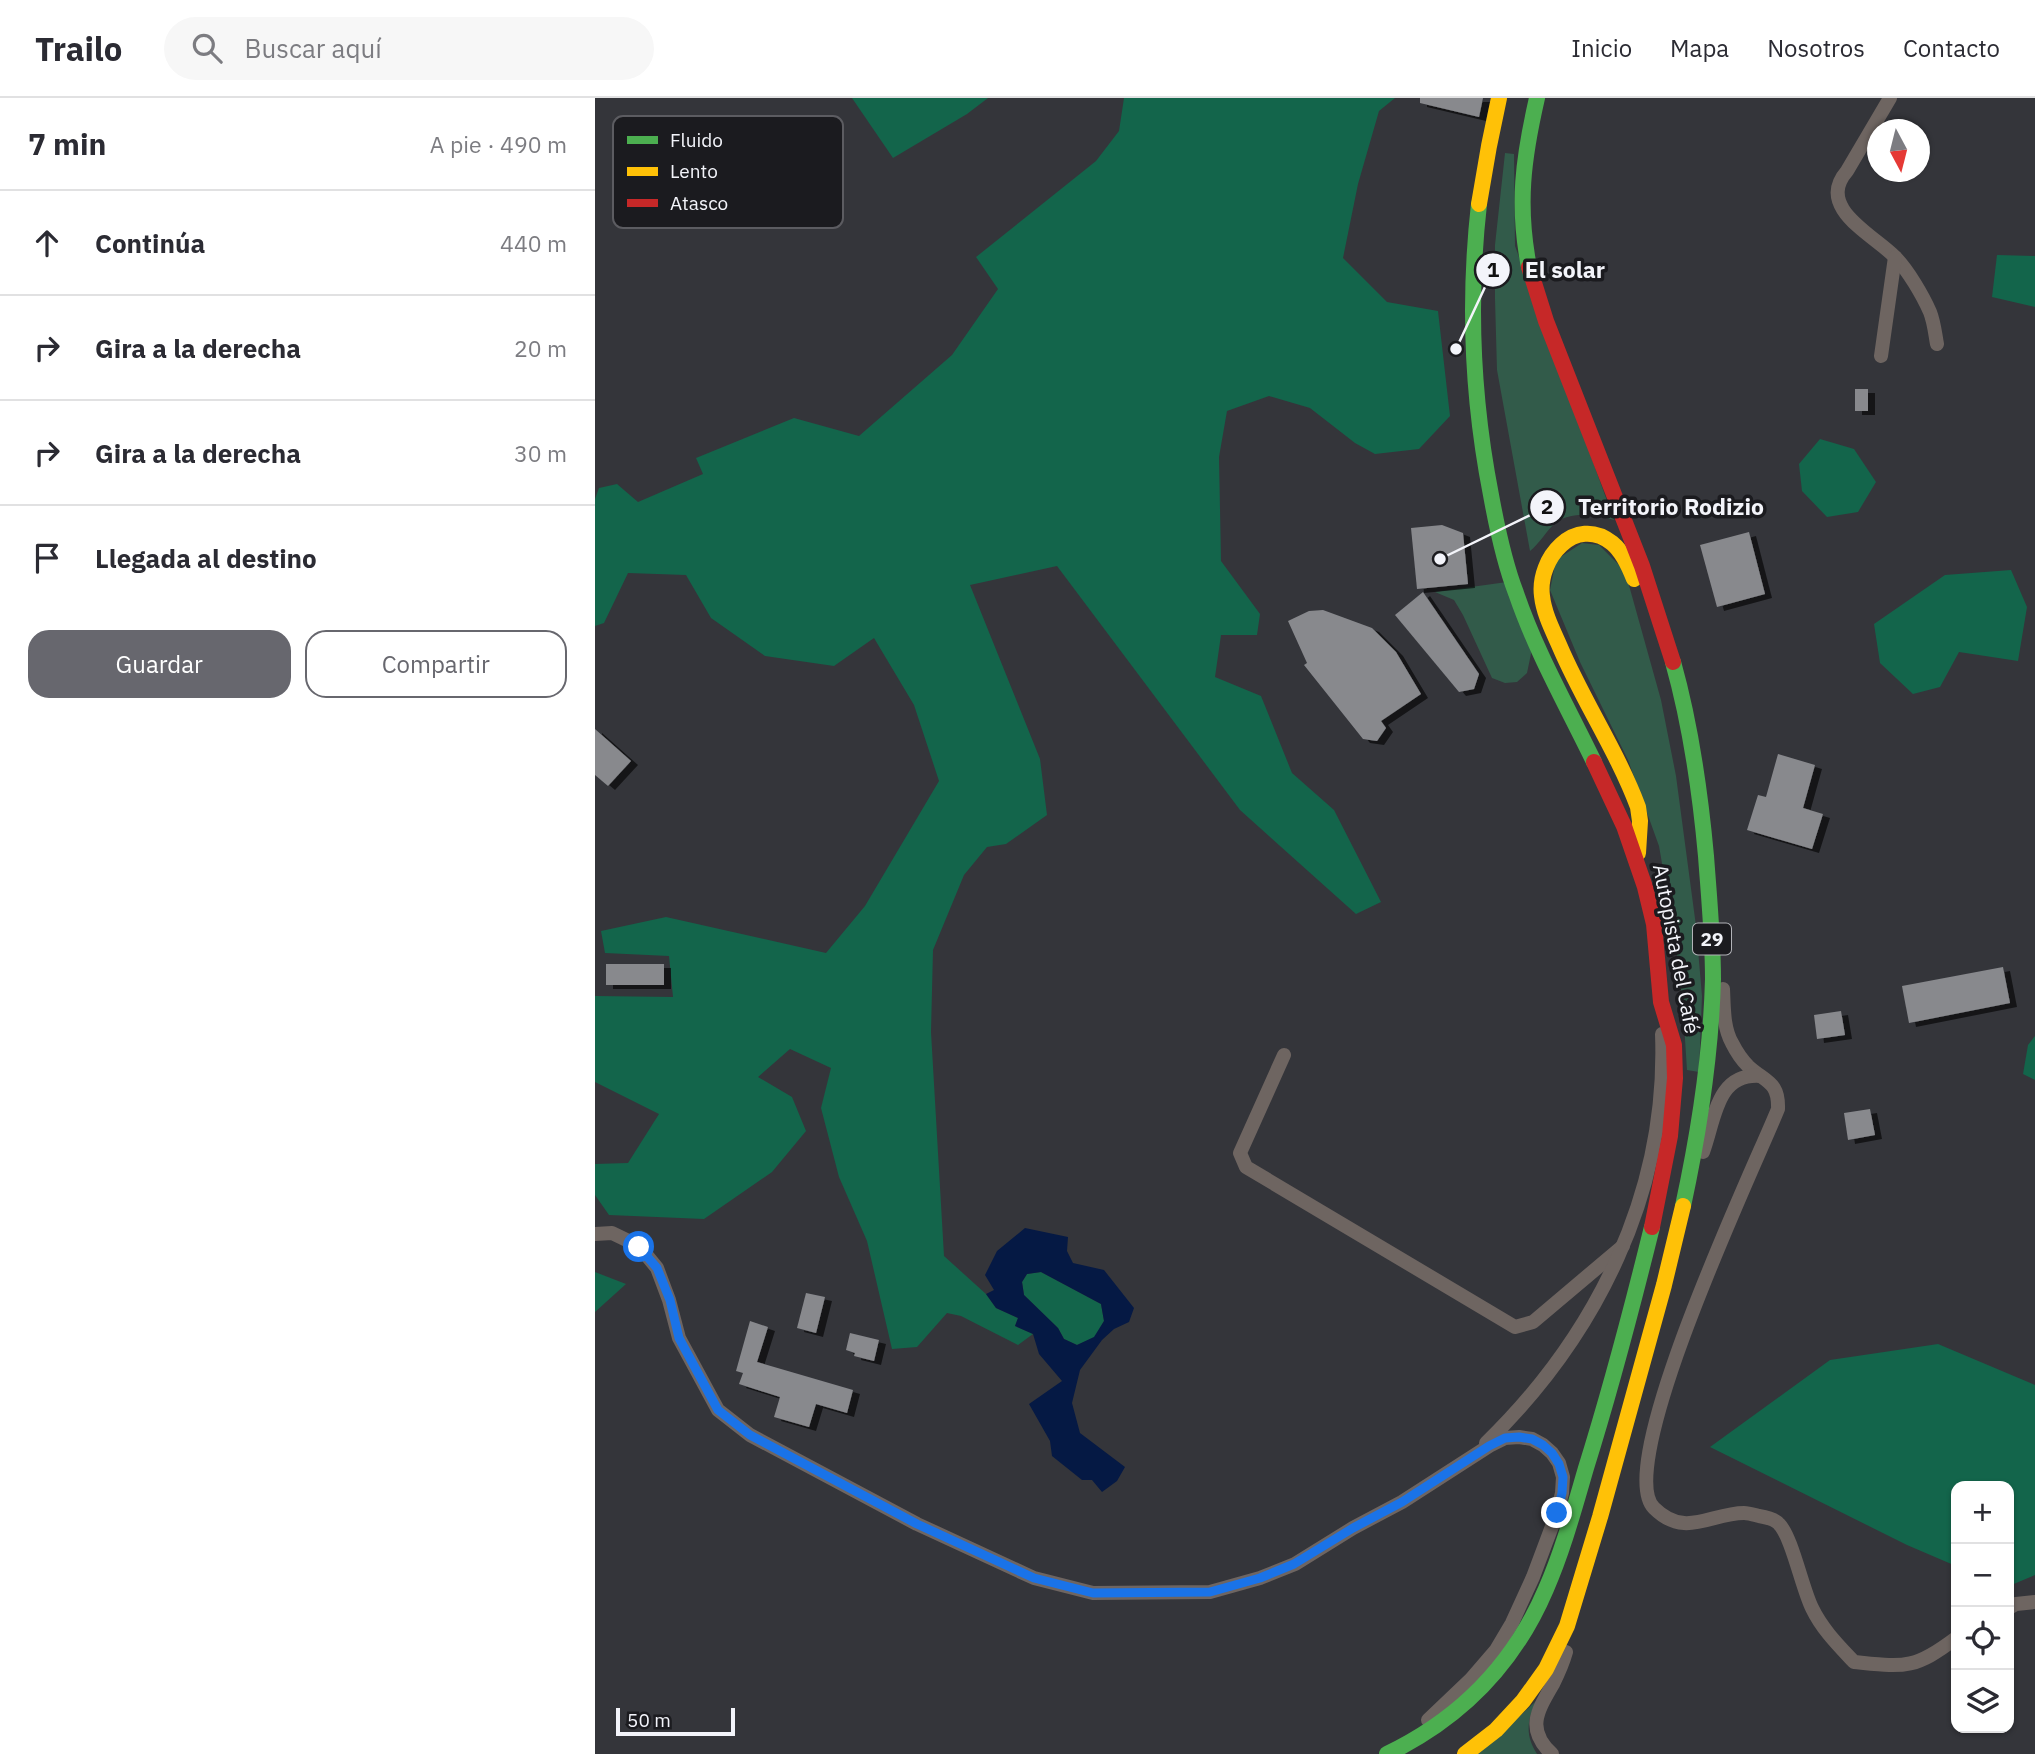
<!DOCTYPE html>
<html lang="es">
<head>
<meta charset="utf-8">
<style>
	:root { --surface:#fff; --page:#f7f7f7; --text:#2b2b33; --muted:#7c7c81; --line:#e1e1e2; --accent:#67676e }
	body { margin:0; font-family:"IBM Plex Sans",sans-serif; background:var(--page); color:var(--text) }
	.controls { position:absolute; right:21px; bottom:21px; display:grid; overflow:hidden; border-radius:14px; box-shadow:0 2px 5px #0004 }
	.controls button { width:63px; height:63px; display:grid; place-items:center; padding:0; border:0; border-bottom:2px solid var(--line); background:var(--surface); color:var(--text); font:35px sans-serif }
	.compass { position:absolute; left:1272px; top:21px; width:63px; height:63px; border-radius:50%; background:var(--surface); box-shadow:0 2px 5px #0004; rotate:173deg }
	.scale { position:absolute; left:21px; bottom:18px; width:119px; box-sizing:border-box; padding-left:7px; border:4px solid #f3f4fa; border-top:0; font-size:19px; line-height:24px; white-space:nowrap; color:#f3f4fa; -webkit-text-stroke:5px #1b1b1f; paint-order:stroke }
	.stop { position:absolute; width:21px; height:21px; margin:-16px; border:5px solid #1a73e8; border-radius:50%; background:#fff }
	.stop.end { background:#1a73e8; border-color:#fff; box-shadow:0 2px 7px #0008 }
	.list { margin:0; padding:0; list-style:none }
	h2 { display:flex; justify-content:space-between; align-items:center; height:91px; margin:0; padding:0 28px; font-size:30px }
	h2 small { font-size:23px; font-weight:400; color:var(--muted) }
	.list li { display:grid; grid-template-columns:46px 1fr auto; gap:21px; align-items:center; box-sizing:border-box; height:105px; padding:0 28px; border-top:2px solid var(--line) }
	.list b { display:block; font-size:26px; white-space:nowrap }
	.list em { font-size:23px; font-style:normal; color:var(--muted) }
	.actions { display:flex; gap:14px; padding:21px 28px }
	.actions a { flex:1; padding:16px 0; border:2px solid var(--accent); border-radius:21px; text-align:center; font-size:24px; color:var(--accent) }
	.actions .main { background:var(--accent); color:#fff }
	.icon { flex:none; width:38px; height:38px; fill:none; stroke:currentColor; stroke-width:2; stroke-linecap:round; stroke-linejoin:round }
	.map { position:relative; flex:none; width:1440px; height:1656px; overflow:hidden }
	header { display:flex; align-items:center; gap:42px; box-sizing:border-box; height:98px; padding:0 35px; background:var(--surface); border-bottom:2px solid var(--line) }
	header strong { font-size:33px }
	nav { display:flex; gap:38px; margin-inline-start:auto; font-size:24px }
	.search { width:490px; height:63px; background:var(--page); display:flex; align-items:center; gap:18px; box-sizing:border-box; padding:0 24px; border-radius:38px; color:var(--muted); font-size:26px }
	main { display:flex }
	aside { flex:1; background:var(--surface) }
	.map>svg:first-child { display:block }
</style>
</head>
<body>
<header>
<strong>Trailo</strong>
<div class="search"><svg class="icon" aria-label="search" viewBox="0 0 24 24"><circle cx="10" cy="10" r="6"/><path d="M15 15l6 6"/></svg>Buscar aquí</div>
<nav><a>Inicio</a><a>Mapa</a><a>Nosotros</a><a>Contacto</a></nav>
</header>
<main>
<aside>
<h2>7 min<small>A pie · 490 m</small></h2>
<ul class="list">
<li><svg class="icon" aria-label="ahead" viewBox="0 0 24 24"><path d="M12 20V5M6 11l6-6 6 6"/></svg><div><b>Continúa</b></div><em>440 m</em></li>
<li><svg class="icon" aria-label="right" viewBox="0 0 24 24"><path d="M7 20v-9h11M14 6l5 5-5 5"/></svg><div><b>Gira a la derecha</b></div><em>20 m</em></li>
<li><svg class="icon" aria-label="right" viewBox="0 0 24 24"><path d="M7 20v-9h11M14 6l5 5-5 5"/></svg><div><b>Gira a la derecha</b></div><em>30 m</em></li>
<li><svg class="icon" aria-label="arrive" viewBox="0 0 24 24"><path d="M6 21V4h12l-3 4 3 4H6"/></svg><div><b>Llegada al destino</b></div></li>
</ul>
<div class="actions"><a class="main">Guardar</a><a>Compartir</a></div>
</aside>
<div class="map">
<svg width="1440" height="1656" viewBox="0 0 1440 1656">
	<defs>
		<filter id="shadow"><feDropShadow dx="7" dy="4" stdDeviation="0" flood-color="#0009"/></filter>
	</defs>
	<rect width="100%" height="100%" fill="#34353a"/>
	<g fill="#325b4a">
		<path d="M 910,55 L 919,56 L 920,148 L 1019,422 C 1000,417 974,412 958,427 C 950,435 944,446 935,453 L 902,272 L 900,201 L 900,147 Z"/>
		<polygon points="987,445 1004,447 1030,473 1066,602 1081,678 1101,828 1107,898 1104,974 1092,972 1088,910 1080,840 1064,748 1033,662 985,564 955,492 961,462"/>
		<polygon points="912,484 937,551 932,575 922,584 910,585 897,580 868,517 859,502 840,494"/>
		<path d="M 941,1603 C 932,1623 930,1637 942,1656 L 883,1656 Z"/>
	</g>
	<g fill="#13654b">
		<polygon points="257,0 393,0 372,16 298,60"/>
		<polygon points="529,0 800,0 784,13 763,86 748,160 792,204 843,213 855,318 824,351 780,356 760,345 715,310 674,298 632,313 624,359 626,463 665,516 662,537 626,537 620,579 666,598 697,675 739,712 786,804 761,816 645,712 462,468 375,487 445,661 452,717 411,746 392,749 369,777 338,852 336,934 349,1158 391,1196 401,1210 423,1220 420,1228 438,1236 423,1247 366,1218 352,1215 322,1249 297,1251 272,1143 244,1079 226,1010 236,970 195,951 163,979 197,999 211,1033 177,1074 109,1121 14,1117 0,1097 0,1066 33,1065 64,1016 0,984 0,898 78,899 74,858 10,855 6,833 71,819 231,855 270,808 344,683 319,607 279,540 239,568 170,558 116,520 91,477 33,475 9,525 0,528 0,401 4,390 22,386 43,404 108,376 101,360 199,320 264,338 357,257 403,191 381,159 501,63 524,33"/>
		<polygon points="1402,157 1440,158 1440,209 1397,199"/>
		<polygon points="1225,341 1259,351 1281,384 1263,414 1232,419 1207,393 1204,366"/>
		<polygon points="1416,472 1432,509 1423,563 1364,554 1345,589 1318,596 1285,565 1279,526 1350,477"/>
		<polygon points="1440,938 1440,982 1428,976 1433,947"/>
		<polygon points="0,1174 31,1186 0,1214"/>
		<polygon points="446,1174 506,1206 509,1223 500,1239 482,1247 469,1241 463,1230 429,1197 427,1184 432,1176"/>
		<polygon points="1343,1246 1440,1287 1440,1477 1414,1488 1414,1388 1361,1388 1361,1468 1312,1447 1115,1349 1235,1262"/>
	</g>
	<path fill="#051944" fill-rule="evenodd" d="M 430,1130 L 473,1139 L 472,1153 L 478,1165 L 509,1172 L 539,1210 L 534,1224 L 519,1231 L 507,1242 L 485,1272 L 477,1305 L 485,1335 L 530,1369 L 522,1383 L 507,1394 L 497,1382 L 487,1382 L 457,1358 L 455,1343 L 434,1306 L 467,1283 L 444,1256 L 438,1236 L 420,1228 L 423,1220 L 401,1210 L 391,1196 L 399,1192 L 390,1177 L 402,1153 ZM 446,1174 L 506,1206 L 509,1223 L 499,1239 L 482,1247 L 469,1241 L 463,1230 L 429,1197 L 427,1184 L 432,1176 Z"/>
	<g fill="#88898d" filter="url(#shadow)">
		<polygon points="825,0 888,0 884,19 825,5"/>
		<rect x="1260" y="291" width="13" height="22"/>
		<polygon points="847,427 868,435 873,486 822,491 816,430"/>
		<polygon points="1154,434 1170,496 1122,509 1105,447"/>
		<polygon points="828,494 884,576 879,591 864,594 800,517"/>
		<polygon points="728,512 777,530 801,554 826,596 786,623 791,630 782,643 768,641 709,567 712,565 693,523 714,513"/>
		<polygon points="0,631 36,663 13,688 0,677"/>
		<polygon points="1183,656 1220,667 1208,710 1228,716 1217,751 1152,732 1163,697 1171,699"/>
		<rect x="11" y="866" width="58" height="21"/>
		<polygon points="1408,869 1415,905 1314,925 1307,888"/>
		<polygon points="1246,913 1250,937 1222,941 1219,917"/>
		<polygon points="1275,1011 1280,1037 1253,1042 1249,1015"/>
		<polygon points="211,1195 230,1199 221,1235 202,1230"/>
		<polygon points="155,1223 173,1229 162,1264 258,1292 252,1315 221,1306 214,1329 179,1319 185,1299 144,1286 148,1275 141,1273"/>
		<polygon points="255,1235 284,1242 279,1263 259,1258 260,1255 251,1252"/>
	</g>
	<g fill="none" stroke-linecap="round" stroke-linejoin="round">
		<g stroke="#6e6561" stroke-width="14">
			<path d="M 1295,0 L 1252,73 C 1220,110 1279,137 1300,159 C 1313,172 1328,198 1335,214 C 1339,224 1340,235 1342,246"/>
			<polyline points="1286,258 1300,159"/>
			<path d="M 1128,891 C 1129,909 1128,929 1137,945 C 1141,953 1147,962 1153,968 C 1170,984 1184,983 1183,1011 C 1160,1068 1017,1368 1059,1410 C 1090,1441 1116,1415 1149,1415 C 1154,1415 1160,1417 1164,1418 C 1170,1419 1180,1421 1184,1426 C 1197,1439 1207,1490 1217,1510 C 1227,1531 1243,1547 1259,1564 C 1309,1569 1319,1572 1361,1540"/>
			<polyline points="689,957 645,1055 651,1069 920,1229 938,1224 1028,1148"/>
			<path d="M 1108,1054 C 1120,1022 1121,975 1165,978"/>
			<polyline points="0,1136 17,1135 44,1148 62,1170 74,1202 84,1240 123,1312 155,1337 322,1426 439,1480 498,1495 615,1494 665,1480 700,1466 758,1430 807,1404 894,1348 910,1340 924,1339 937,1341 948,1347 957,1355 964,1365 968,1379 967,1395 962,1415 938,1479 917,1525 901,1552 876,1581 833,1622"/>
			<path d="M 891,1345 C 1002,1237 1073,1094 1067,936"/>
			<polyline points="1414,1510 1421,1506 1440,1504"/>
			<path d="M 957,1656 C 930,1631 943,1612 958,1586 C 963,1576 968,1565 971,1554"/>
		</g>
		<g stroke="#4caf50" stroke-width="16">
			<path d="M 884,106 C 873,204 877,300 896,397 C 902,430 909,464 921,495 C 941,554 972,608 999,664"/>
			<path d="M 934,169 C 922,107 928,61 942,0"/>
			<path d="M 1078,564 C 1096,628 1105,692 1111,758 C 1114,799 1118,840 1118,881 C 1116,957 1104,1034 1088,1108"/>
			<path d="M 792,1656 C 865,1621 919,1566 951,1491 C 968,1452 979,1411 991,1370 C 1016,1290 1037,1210 1057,1129"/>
		</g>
		<g stroke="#ffc107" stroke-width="16">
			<polyline points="884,106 894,48 904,0"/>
			<path d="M 1039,481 C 1034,468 1028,454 1017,445 C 980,416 942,461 947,498 C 949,516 958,533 965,549 C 988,603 1022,653 1043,709 L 1045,723 L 1043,755"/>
			<polyline points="870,1656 901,1632 928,1603 951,1571 972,1528 1005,1419 1069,1187 1088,1108"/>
		</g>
		<g stroke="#c62828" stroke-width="16">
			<polyline points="934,169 951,223 1047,468 1078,564"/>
			<polyline points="999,664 1029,728 1050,789 1059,826 1066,904 1079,947 1080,980 1075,1038 1057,1129"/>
		</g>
	</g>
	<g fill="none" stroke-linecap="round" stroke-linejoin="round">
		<polyline stroke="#1a73e8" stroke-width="9" points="44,1149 62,1170 75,1202 84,1240 123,1312 155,1337 322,1426 439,1480 498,1495 615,1494 665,1480 699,1466 758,1430 807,1404 894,1348 910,1340 924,1339 937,1341 948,1347 957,1355 964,1366 968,1379 967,1395 962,1415"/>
	</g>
	<g text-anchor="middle" stroke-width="7" stroke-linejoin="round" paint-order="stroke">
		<rect fill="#1b1b1f" stroke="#b2b3b8" stroke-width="2" x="1098" y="825.5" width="38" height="31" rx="5"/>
		<g font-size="19" font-weight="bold" fill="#f3f4fa">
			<text x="1117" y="848">29</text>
		</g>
		<g font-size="21" fill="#f3f4fa" stroke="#1b1b1f">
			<text transform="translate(1081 851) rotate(79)" y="7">Autopista del Café</text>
		</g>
	</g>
	<rect x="18" y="18" width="230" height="112" rx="10" fill="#1b1b1f" stroke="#5c5c61" stroke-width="2"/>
	<rect x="32" y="38" width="31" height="8" fill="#4caf50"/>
	<rect x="32" y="69" width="31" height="9" fill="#ffc107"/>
	<rect x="32" y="101" width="31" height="8" fill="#c62828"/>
	<g font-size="19" fill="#f3f4fa">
		<text x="75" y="49">Fluido</text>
		<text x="75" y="80">Lento</text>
		<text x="75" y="112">Atasco</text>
	</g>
	<path fill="none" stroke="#f3f4fa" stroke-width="2.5" d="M861 251L898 172M845 461L952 409"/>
	<g fill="#f3f4fa" stroke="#1b1b1f" stroke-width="2.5">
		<circle cx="861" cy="251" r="7"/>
		<circle cx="845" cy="461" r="7"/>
		<circle cx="898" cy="172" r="18"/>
		<circle cx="952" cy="409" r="18"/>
	</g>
	<g font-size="21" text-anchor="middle" font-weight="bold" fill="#111">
		<text x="898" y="179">1</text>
		<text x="952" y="416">2</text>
	</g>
	<g font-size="23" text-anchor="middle" font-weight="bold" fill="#f3f4fa" stroke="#1b1b1f" stroke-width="7" stroke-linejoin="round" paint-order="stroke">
		<text x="970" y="180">El solar</text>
		<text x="1076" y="417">Territorio Rodizio</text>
	</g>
</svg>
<div class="controls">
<button>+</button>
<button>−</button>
<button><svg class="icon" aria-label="locate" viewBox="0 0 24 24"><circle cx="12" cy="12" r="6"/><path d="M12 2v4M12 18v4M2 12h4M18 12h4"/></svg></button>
<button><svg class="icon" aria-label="layers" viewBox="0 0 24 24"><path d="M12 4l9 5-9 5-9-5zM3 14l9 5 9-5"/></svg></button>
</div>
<svg class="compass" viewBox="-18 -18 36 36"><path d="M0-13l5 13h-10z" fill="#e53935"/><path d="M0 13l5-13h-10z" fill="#7c7c81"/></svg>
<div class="scale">50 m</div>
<div class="stop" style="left:44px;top:1149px"></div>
<div class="stop end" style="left:962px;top:1415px"></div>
</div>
</main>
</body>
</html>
